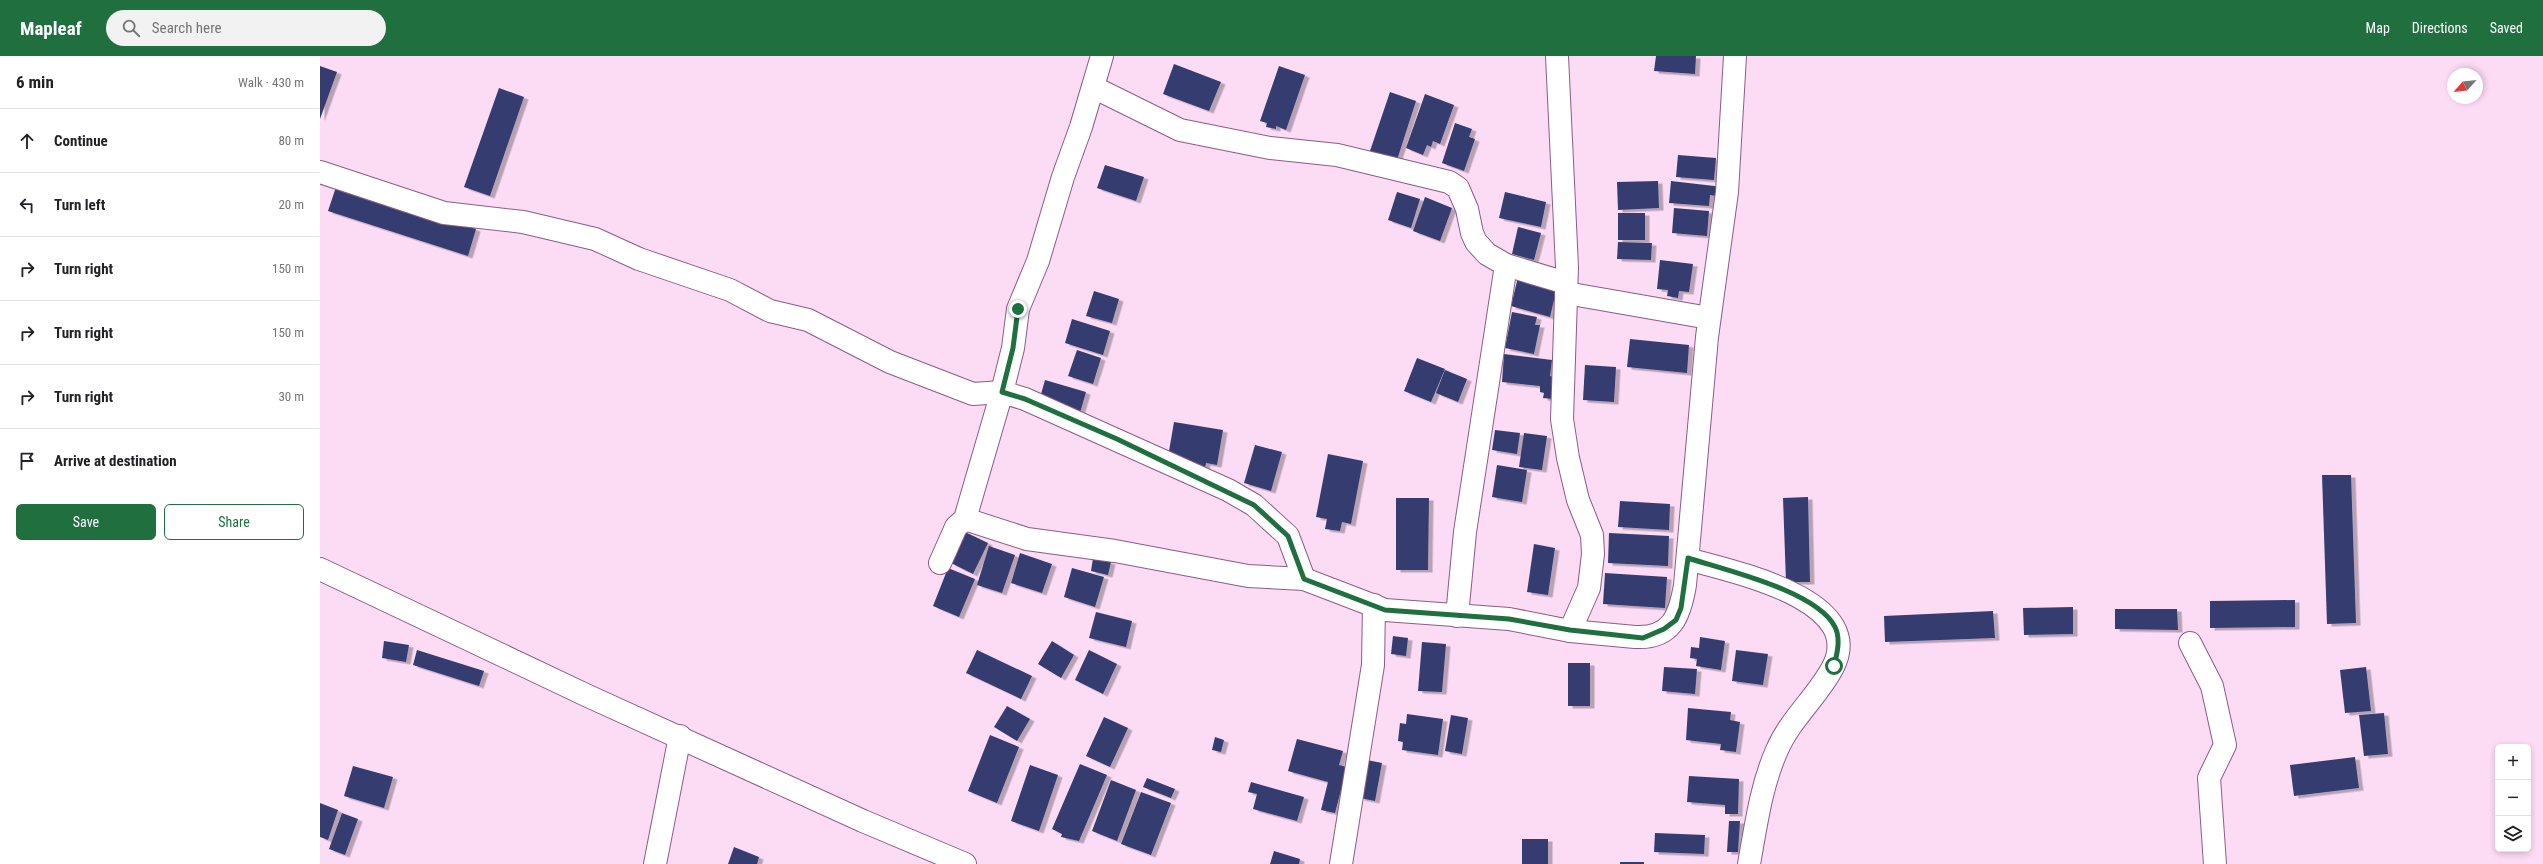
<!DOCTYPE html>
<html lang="en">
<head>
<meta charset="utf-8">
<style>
	:root { --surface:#fff; --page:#f2f2f2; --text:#202124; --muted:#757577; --line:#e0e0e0; --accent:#1f6f3f }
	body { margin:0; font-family:"Roboto Condensed",sans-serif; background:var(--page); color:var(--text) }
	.controls { position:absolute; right:12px; bottom:12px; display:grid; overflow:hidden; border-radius:6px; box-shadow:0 2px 6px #0003 }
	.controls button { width:36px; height:36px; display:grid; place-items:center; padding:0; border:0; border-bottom:1px solid var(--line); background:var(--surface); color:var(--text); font:20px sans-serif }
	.compass { position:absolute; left:2127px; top:12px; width:36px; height:36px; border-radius:50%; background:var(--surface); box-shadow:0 2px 6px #0003; rotate:243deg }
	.stop { position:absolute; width:12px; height:12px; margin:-9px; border:3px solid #1f6f3f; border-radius:50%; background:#fff }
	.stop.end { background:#1f6f3f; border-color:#fff; box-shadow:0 1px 4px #0008 }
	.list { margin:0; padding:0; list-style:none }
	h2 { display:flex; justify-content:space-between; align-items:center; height:52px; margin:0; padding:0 16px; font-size:17px }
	h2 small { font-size:13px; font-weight:400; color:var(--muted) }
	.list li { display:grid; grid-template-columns:26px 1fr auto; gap:12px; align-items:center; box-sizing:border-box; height:64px; padding:0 16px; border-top:1px solid var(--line) }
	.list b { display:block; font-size:15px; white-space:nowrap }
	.list em { font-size:13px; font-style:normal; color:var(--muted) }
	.actions { display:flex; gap:8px; padding:12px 16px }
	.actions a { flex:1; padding:9px 0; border:1px solid var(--accent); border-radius:6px; text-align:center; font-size:14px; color:var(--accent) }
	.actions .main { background:var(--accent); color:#fff }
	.icon { flex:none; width:22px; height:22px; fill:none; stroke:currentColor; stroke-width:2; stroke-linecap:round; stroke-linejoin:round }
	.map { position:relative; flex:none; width:2223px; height:808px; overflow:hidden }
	header { display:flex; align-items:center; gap:24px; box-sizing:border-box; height:56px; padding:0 20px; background:var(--accent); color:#fff }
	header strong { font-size:19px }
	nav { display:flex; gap:22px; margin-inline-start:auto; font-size:14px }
	.search { width:280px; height:36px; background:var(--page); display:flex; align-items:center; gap:10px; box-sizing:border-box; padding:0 14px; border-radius:22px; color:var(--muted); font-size:15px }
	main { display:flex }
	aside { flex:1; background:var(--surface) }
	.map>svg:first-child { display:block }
</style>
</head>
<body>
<header>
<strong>Mapleaf</strong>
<div class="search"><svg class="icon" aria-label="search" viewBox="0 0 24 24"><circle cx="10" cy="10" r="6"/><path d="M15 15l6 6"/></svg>Search here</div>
<nav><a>Map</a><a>Directions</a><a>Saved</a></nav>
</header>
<main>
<aside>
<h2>6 min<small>Walk · 430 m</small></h2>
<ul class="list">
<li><svg class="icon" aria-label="ahead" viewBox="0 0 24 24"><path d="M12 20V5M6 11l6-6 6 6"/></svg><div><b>Continue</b></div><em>80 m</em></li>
<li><svg class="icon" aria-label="left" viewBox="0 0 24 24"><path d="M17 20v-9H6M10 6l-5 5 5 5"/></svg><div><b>Turn left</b></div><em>20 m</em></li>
<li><svg class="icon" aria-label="right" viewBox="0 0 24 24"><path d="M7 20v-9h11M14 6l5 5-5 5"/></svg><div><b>Turn right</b></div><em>150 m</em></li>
<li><svg class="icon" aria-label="right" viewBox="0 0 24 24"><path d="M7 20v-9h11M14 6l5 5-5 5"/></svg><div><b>Turn right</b></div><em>150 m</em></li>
<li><svg class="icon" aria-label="right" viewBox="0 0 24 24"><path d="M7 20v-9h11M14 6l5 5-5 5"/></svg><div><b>Turn right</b></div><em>30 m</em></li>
<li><svg class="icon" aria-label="arrive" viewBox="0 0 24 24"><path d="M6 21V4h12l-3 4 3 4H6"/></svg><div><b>Arrive at destination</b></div></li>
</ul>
<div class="actions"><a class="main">Save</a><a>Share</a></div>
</aside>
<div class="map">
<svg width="2223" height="808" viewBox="0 0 2223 808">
	<defs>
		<filter id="shadow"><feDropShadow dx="4.5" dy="2.5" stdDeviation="0" flood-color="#0004"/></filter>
	</defs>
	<rect width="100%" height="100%" fill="#fcdbf5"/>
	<g fill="#343e6f" filter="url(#shadow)">
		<polygon points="1336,0 1376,0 1375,18 1334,15"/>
		<polygon points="854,8 901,26 889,55 843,38"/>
		<polygon points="0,10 17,16 0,63"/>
		<polygon points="959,10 985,19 966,74 956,70 956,73 946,71 947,67 940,65"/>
		<polygon points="179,32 204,41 170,140 144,131"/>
		<polygon points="1070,36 1096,45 1077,104 1050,95"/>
		<polygon points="1105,38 1134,49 1120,88 1113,85 1111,91 1107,89 1103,99 1086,92"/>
		<polygon points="1135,67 1152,73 1149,81 1155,83 1144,115 1122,107"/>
		<polygon points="1358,99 1396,102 1394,124 1356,121"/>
		<polygon points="785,109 824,121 816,145 777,132"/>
		<polygon points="1338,125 1339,152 1298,154 1297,126"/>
		<polygon points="1351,125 1403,131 1402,141 1390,139 1389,150 1349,147"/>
		<polygon points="17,128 156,173 148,200 8,155"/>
		<polygon points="1077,136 1100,143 1091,172 1068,164"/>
		<polygon points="1185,136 1226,146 1221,171 1179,162"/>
		<polygon points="1105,141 1132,152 1120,185 1093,175"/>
		<polygon points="1354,152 1389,155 1387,180 1352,177"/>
		<rect x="1298" y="157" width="27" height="27"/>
		<polygon points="1198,171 1221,177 1214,204 1192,198"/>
		<polygon points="1298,186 1332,187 1331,204 1297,203"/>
		<polygon points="1340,204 1373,208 1369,236 1359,235 1358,242 1347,240 1348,234 1337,233"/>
		<polygon points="1198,221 1237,231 1230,261 1191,250"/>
		<polygon points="774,235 799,243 792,267 766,260"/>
		<polygon points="1192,256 1217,261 1215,269 1220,269 1214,298 1185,292"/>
		<polygon points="752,263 790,275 783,299 745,287"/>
		<polygon points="1310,283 1369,289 1367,317 1307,311"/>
		<polygon points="757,294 781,302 773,328 748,320"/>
		<polygon points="1184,298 1232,304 1230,320 1235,321 1233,343 1223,342 1224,337 1220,336 1220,330 1182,326"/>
		<polygon points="1097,302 1125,313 1111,346 1084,335"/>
		<polygon points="1265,309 1296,311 1294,346 1263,344"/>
		<polygon points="1125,314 1147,323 1138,346 1116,337"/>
		<polygon points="725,324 766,336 760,357 719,345"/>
		<polygon points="854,366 903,374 897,409 886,407 885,412 848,401"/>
		<polygon points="1175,374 1200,377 1197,398 1172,394"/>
		<polygon points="1204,377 1227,380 1222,414 1199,411"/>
		<polygon points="935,389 962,396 951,435 924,427"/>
		<polygon points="1008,398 1043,405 1031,468 1022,466 1020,475 1005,473 1007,463 996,461"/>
		<polygon points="1177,409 1207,414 1202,446 1172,441"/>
		<polygon points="2002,419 2031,419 2036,567 2007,568"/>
		<polygon points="1488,441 1490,526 1466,526 1463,442"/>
		<polygon points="1076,442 1109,442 1108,514 1076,514"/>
		<polygon points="1300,445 1350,448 1349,474 1298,471"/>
		<polygon points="645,476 668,487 653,518 631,507"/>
		<polygon points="1289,477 1349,480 1348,510 1288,507"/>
		<polygon points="1214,488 1235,492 1228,539 1207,536"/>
		<polygon points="669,490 695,499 682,537 657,529"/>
		<polygon points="700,497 732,508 722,537 691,527"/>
		<polygon points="773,502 791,506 788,519 771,515"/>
		<polygon points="628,512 655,523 639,561 613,550"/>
		<polygon points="752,512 784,521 775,551 744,541"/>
		<polygon points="1285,517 1347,521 1345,552 1283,548"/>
		<polygon points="1975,544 1975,571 1890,572 1890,545"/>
		<polygon points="1753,551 1753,578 1704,579 1703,552"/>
		<polygon points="1795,553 1857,553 1858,574 1795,573"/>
		<polygon points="1673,555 1675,582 1565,586 1564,560"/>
		<polygon points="776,556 812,565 806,591 769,582"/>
		<polygon points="1073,580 1088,582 1086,600 1071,598"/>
		<polygon points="1380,581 1405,585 1401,614 1376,610 1377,603 1370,602 1371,591 1379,592"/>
		<polygon points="64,585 89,589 86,606 62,602"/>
		<polygon points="732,585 754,599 741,622 718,608"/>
		<polygon points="1102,586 1126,588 1122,636 1098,635"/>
		<polygon points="97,594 164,615 159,630 93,609"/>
		<polygon points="657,594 712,620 701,643 646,617"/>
		<polygon points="769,594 797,608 783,638 755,624"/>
		<polygon points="1416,594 1448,598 1443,629 1412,625"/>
		<rect x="1248" y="607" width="22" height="43"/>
		<polygon points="1344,611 1377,613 1375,638 1342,635"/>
		<polygon points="2046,611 2051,655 2025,657 2020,614"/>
		<polygon points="687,650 710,663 697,685 674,671"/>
		<polygon points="1368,652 1411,656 1410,664 1420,666 1416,696 1400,694 1401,688 1366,684"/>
		<polygon points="2064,657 2068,698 2044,700 2039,659"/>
		<polygon points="1087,658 1123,663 1118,699 1082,694 1083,686 1078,685 1080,667 1086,668"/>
		<polygon points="1131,659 1148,662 1142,698 1125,695"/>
		<polygon points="784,661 808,672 790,711 766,700"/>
		<polygon points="670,679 699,691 677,747 648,735"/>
		<polygon points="895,681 904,684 901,696 892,694"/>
		<polygon points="977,683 1023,695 1019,709 1027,711 1015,757 1001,754 1008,726 968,715"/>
		<polygon points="2035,701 2039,732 1974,740 1970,709"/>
		<polygon points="1047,704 1062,707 1055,745 1040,742"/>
		<polygon points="760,708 787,719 759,785 741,781 742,778 732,773"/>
		<polygon points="710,709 738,719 719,775 691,765"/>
		<polygon points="33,710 73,721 64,752 24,740"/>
		<polygon points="1369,720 1419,723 1418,758 1405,758 1405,749 1367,746"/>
		<polygon points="827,722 855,733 851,742 823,731"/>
		<polygon points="791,724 816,734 797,785 772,775"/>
		<polygon points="931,726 984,741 977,765 933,753 937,738 928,736"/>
		<polygon points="821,736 851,747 831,799 801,788"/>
		<polygon points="0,747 18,754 8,784 0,781"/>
		<polygon points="22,757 38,763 25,799 9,793"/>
		<polygon points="1409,765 1420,765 1418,796 1407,796"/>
		<polygon points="1335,777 1385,779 1384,798 1334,796"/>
		<rect x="1202" y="783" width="26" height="25"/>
		<polygon points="414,791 439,801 437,808 408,808"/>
		<polygon points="954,795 980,803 979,808 950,808"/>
		<rect x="1300" y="806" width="24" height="2"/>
	</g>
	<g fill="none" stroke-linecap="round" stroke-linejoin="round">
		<g stroke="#8c5c84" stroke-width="24">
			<g id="minor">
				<polyline points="1237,0 1247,211 1242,363 1248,402 1258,444 1272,479 1273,498 1269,532 1250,575"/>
				<polyline points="773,31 860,74 950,92 1017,99 1129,126 1138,132 1147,153 1152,177 1156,186 1167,198 1186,209 1145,476 1137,560"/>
				<polyline points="0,116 124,157 203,166 275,183 319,203 410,234 450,255 488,264 570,306 653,338 682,336 705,343 908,434 934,449 968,480 984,523"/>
				<polyline points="1186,209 1246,227"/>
				<polyline points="1246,237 1389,262"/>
				<path d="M 645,463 L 707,483 L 795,495 L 928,520 L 984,523 L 1065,554 L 1189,563 L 1250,575 L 1315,581 C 1352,583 1360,559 1365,529 L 1387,281 L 1407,136 L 1415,0"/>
				<path d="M 1368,503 C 1410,515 1548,543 1513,611 C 1498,640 1471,662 1457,694 C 1441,730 1436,769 1429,808"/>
				<polyline points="620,507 636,471 645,463 682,336 693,292 698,253 718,205 743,121 761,71 782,0"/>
				<polyline points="1870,587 1892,630 1905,689 1889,722 1895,808"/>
				<polyline points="335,808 360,680"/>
				<polyline points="1021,808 1053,609 1054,549"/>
			</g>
		</g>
		<g stroke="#8c5c84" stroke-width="24">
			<polyline id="major" points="0,513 268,640 543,765 645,808"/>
		</g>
		<use href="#minor" stroke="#fff" stroke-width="22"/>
		<use href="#major" stroke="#fff" stroke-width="22"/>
	</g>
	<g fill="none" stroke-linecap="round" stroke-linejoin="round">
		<path stroke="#1f6f3f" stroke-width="5" d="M 698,253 L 693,292 L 682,336 L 705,343 L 797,383 L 934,449 L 968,480 L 984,523 L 1065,554 L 1189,563 L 1250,574 L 1323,582 L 1344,573 L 1356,564 L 1361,552 L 1368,502 C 1405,514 1497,535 1515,571 C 1521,583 1517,598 1514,610"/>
	</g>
</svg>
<div class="controls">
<button>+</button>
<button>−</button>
<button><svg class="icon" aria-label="layers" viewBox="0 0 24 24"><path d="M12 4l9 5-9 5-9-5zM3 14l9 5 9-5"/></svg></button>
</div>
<svg class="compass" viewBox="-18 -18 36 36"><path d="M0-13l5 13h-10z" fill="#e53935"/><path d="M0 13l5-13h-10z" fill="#757577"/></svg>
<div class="stop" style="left:1514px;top:610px"></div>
<div class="stop end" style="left:698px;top:253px"></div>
</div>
</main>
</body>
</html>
